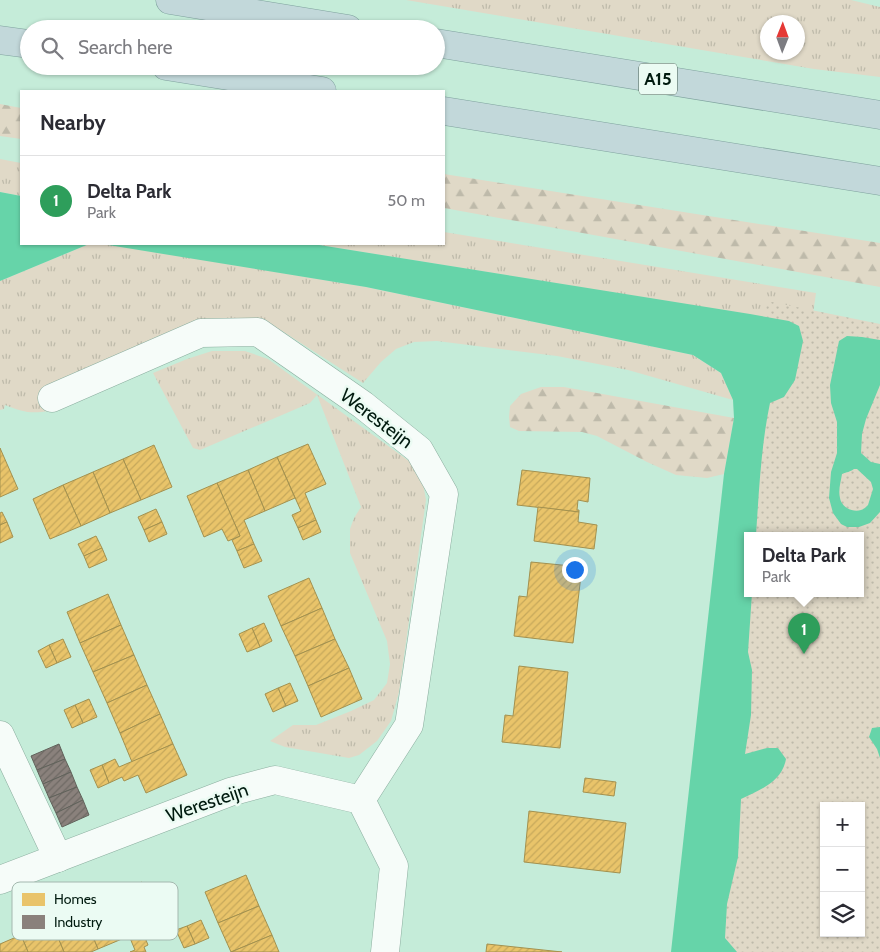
<!DOCTYPE html>
<html lang="en">
<head>
<meta charset="utf-8">
<style>
	:root { --surface:#fff; --page:#f2f2f3; --text:#2b2b33; --muted:#7c7c81; --line:#e1e1e2; --accent:#2563eb }
	body { margin:0; font-family:Cabin,sans-serif; background:var(--page); color:var(--text) }
	.controls { position:absolute; right:15px; bottom:15px; display:grid; overflow:hidden; border-radius:0px; box-shadow:0 1px 4px #0004 }
	.controls button { width:45px; height:45px; display:grid; place-items:center; padding:0; border:0; border-bottom:1px solid var(--line); background:var(--surface); color:var(--text); font:25px sans-serif }
	.compass { position:absolute; left:760px; top:15px; width:45px; height:45px; border-radius:50%; background:var(--surface); box-shadow:0 1px 4px #0004; rotate:1deg }
	.you { position:absolute; left:574px; top:569px; width:18px; height:18px; margin:-12px; border:4px solid #fff; border-radius:50%; background:#1a73e8; box-shadow:0 0 0 8px #1a73e833 }
	.badge { display:grid; place-items:center; width:32px; height:32px; border-radius:50%; background:var(--accent); color:#fff; font-size:16px; font-weight:700 }
	.pin { position:absolute; translate:-50% -41px; filter:drop-shadow(0 1px 2px #0008) }
	.pin::after { content:''; position:absolute; top:26px; width:18px; height:15px; background:inherit; clip-path:polygon(0 0,100% 0,50% 100%) }
	.popup { position:absolute; left:744px; top:532px; width:120px; height:65px; box-sizing:border-box; display:grid; place-content:center; border-radius:0px; background:var(--surface); filter:drop-shadow(0 1px 4px #0005); font-size:16px; white-space:nowrap; color:var(--muted) }
	.popup b { font-size:19px; color:var(--text) }
	.popup::after { content:''; position:absolute; left:50%; top:100%; margin-left:-10px; border:10px solid transparent; border-top-color:var(--surface) }
	.list { margin:0; padding:0; list-style:none }
	h2 { display:flex; justify-content:space-between; align-items:center; height:65px; margin:0; padding:0 20px; font-size:21px }
	h2 small { font-size:16px; font-weight:400; color:var(--muted) }
	.list li { display:grid; grid-template-columns:32px 1fr auto; gap:15px; align-items:center; box-sizing:border-box; height:90px; padding:0 20px; border-top:1px solid var(--line) }
	.list b { display:block; font-size:19px; white-space:nowrap }
	.list p { margin:0; font-size:16px; white-space:nowrap; color:var(--muted) }
	.list em { font-size:16px; font-style:normal; color:var(--muted) }
	.icon { flex:none; width:28px; height:28px; fill:none; stroke:currentColor; stroke-width:2; stroke-linecap:round; stroke-linejoin:round }
	.map { position:relative; flex:none; width:880px; height:952px; overflow:hidden }
	.search { position:absolute; background:var(--surface); box-shadow:0 1px 4px #0004; left:20px; top:20px; width:425px; height:55px; display:flex; align-items:center; gap:12px; box-sizing:border-box; padding:0 18px; border-radius:28px; color:var(--muted); font-size:19px }
	.panel { position:absolute; background:var(--surface); box-shadow:0 1px 4px #0004; left:20px; top:90px; width:425px; height:155px; border-radius:0px }
	.map>svg:first-child { display:block }
</style>
</head>
<body>
<div class="map">
<svg width="880" height="952" viewBox="0 0 880 952">
	<defs>
		<pattern id="grass-tufts" width="24" height="20" patternUnits="userSpaceOnUse" patternTransform="scale(1.25)"><rect width="24" height="20" fill="#e0d9c7"/><path d="M3 7l-1-3M5 7V3M7 7l1-3M15 17l-1-3M17 17v-4M19 17l1-3" fill="none" stroke="#bebaaa"/></pattern>
		<pattern id="forest-firs" width="22" height="20" patternUnits="userSpaceOnUse" patternTransform="scale(1.25)"><rect width="22" height="20" fill="#e0d9c7"/><path d="M5 1l3.5 6h-7zM16 11l3.5 6h-7z" fill="#bebaaa"/></pattern>
		<pattern id="park-dots" width="8" height="8" patternUnits="userSpaceOnUse" patternTransform="scale(1.25)"><rect width="8" height="8" fill="#e0d9c7"/><path d="M2 2h.1M6 6h.1" fill="none" stroke="#bebaaa" stroke-width="1.8" stroke-linecap="round"/></pattern>
		<pattern id="homes-hatch" width="6" height="6" patternUnits="userSpaceOnUse" patternTransform="scale(1.25)"><rect width="6" height="6" fill="#e9c46a"/><path d="M-1 1l2-2M0 6l6-6M5 7l2-2" fill="none" stroke="#c6a85b"/></pattern>
		<pattern id="industry-hatch" width="6" height="6" patternUnits="userSpaceOnUse" patternTransform="scale(1.25)"><rect width="6" height="6" fill="#8a817c"/><path d="M-1 1l2-2M0 6l6-6M5 7l2-2" fill="none" stroke="#6e6964"/></pattern>
	</defs>
	<rect width="100%" height="100%" fill="#c5ecd9"/>
	<g fill="url(#grass-tufts)" fill-rule="evenodd">
		<path d="M 406,0 L 851,0 L 880,7 L 880,77 L 814,69 ZM 798,22 L 798,52 L 768,52 L 768,22 Z"/>
		<polygon points="0,159 21,163 21,196 0,192"/>
		<polygon points="444,232 816,293 801,397 789,321 313,244 444,244"/>
		<path d="M 89,244 L 115,245 L 366,287 L 693,355 L 721,373 L 733,400 L 628,370 L 557,356 L 437,341 L 414,342 L 396,349 L 381,362 L 363,383 L 282,331 L 256,322 L 49,411 C 30,414 23,412 5,405 L 4,409 L 0,410 L 0,281 Z"/>
		<polygon points="212,351 245,351 268,359 409,461 422,478 426,500 399,692 391,721 377,741 359,755 349,758 285,747 270,741 293,725 316,725 351,711 374,700 387,683 390,664 387,641 350,553 350,529 354,518 361,507 317,395 310,403 200,450 193,448 153,373 187,359"/>
	</g>
	<g fill="url(#forest-firs)">
		<polygon points="0,104 21,108 21,139 0,136"/>
		<polygon points="444,174 880,243 880,287 444,208"/>
		<polygon points="541,387 564,387 734,418 724,474 707,478 676,475 647,462 597,436 582,432 519,431 510,427 509,417 510,406 521,394"/>
	</g>
	<path fill="url(#park-dots)" fill-rule="evenodd" d="M 767,301 L 880,324 L 880,952 L 688,952 L 747,502 ZM 748,535 L 860,535 L 860,593 L 748,593 ZM 824,806 L 861,806 L 861,933 L 824,933 Z"/>
	<g fill="#66d4a9" fill-rule="evenodd">
		<polygon points="0,192 21,196 21,244 89,244 0,281"/>
		<path d="M 102,244 L 313,244 L 750,314 L 789,321 L 799,326 L 803,341 L 795,380 L 784,397 L 770,403 C 761,446 759,491 756,535 L 748,535 L 748,593 L 752,593 L 748,652 L 752,670 L 751,715 L 745,754 L 767,748 L 778,748 L 786,759 C 782,782 760,790 741,799 L 738,857 L 727,904 L 725,938 L 737,952 L 671,952 L 724,474 L 734,418 L 733,400 L 721,373 L 693,355 L 366,287 Z"/>
		<path d="M 847,336 L 862,337 L 880,340 L 880,385 L 866,419 L 862,434 L 861,453 L 871,462 L 880,464 L 880,512 L 870,523 L 859,527 L 847,527 L 841,524 L 833,513 L 829,498 L 831,472 L 837,453 L 837,422 L 831,403 L 830,385 L 839,341 ZM 854,469 L 857,469 L 871,482 L 873,489 L 868,505 C 866,507 864,509 861,510 C 853,513 841,507 840,498 C 838,490 841,481 842,474 C 847,472 850,472 854,469 Z"/>
		<polygon points="880,727 880,758 877,749 869,737 872,728"/>
	</g>
	<g fill="url(#homes-hatch)" stroke="#a3914f">
		<polygon points="308,444 326,484 305,493 316,520 298,528 292,515 301,511 277,457"/>
		<polygon points="154,445 172,487 141,500 123,459"/>
		<polygon points="0,448 18,489 0,497"/>
		<polygon points="277,457 295,498 265,511 248,470"/>
		<polygon points="123,459 141,500 110,513 93,472"/>
		<polygon points="248,470 265,511 244,520 254,544 237,551 232,540 240,536 217,483"/>
		<polygon points="522,470 590,478 588,502 578,500 577,510 579,510 579,512 517,505"/>
		<polygon points="93,472 110,513 81,526 63,485"/>
		<polygon points="217,483 240,536 228,541 222,529 204,537 187,496"/>
		<polygon points="63,485 81,526 50,539 33,499"/>
		<polygon points="538,507 579,512 578,522 597,525 594,549 534,541"/>
		<polygon points="156,509 162,522 144,530 138,517"/>
		<polygon points="2,512 7,522 0,525 0,513"/>
		<polygon points="316,520 321,532 303,540 298,528"/>
		<polygon points="7,522 13,537 0,543 0,525"/>
		<polygon points="162,522 167,534 149,542 144,530"/>
		<polygon points="96,536 102,548 84,556 78,544"/>
		<polygon points="254,544 262,561 244,568 237,551"/>
		<polygon points="102,548 107,560 89,568 84,556"/>
		<polygon points="531,562 582,567 573,643 514,636 519,596 527,597"/>
		<polygon points="309,578 322,608 281,626 268,596"/>
		<polygon points="108,594 121,625 80,643 67,612"/>
		<polygon points="322,608 335,639 295,656 281,626"/>
		<polygon points="264,623 272,641 260,647 252,628"/>
		<polygon points="121,625 134,655 93,672 80,643"/>
		<polygon points="252,628 260,647 247,652 239,634"/>
		<polygon points="63,639 71,657 57,663 49,645"/>
		<polygon points="335,639 349,668 308,686 295,656"/>
		<polygon points="49,645 57,663 46,668 38,651"/>
		<polygon points="134,655 147,685 107,703 93,672"/>
		<polygon points="519,666 568,672 560,748 502,742 505,715 513,716"/>
		<polygon points="349,668 362,699 321,717 308,686"/>
		<polygon points="290,683 298,701 286,706 278,688"/>
		<polygon points="147,685 160,714 120,733 107,703"/>
		<polygon points="278,688 286,706 273,712 265,694"/>
		<polygon points="89,699 97,717 83,723 75,705"/>
		<polygon points="75,705 83,723 72,728 64,710"/>
		<polygon points="160,714 173,744 132,762 120,733"/>
		<polygon points="173,744 187,775 146,793 138,775 124,781 122,777 109,783 102,765 115,759 119,767"/>
		<polygon points="102,765 109,783 98,788 90,770"/>
		<polygon points="585,778 616,782 614,796 583,792"/>
		<polygon points="529,811 626,823 620,873 524,862"/>
		<polygon points="246,875 259,906 218,923 205,892"/>
		<polygon points="142,882 160,922 142,930 148,945 144,947 146,952 130,952 135,950 112,895"/>
		<polygon points="112,895 129,936 98,949 81,909"/>
		<polygon points="259,906 272,935 231,952 218,923"/>
		<polygon points="81,909 98,949 91,952 64,952 51,921"/>
		<polygon points="201,920 209,938 195,944 187,926"/>
		<polygon points="51,921 64,952 28,952 21,935"/>
		<polygon points="187,926 195,944 184,948 176,930"/>
		<polygon points="21,935 28,952 0,952 0,944"/>
		<polygon points="272,935 279,952 231,952"/>
		<polygon points="487,944 562,952 486,952"/>
	</g>
	<g fill="url(#industry-hatch)" stroke="#61625b">
		<polygon points="59,744 65,759 37,770 31,756"/>
		<polygon points="65,759 71,772 43,784 37,770"/>
		<polygon points="71,772 77,787 49,798 43,784"/>
		<polygon points="77,787 83,800 56,813 49,798"/>
		<polygon points="83,800 89,815 62,827 56,813"/>
	</g>
	<g fill="none" stroke-linecap="round" stroke-linejoin="round">
		<g stroke="#8bae9f" stroke-width="29">
			<g id="street">
				<polyline points="52,398 201,333 258,332 363,405 419,450 444,494 409,725 361,800"/>
				<polyline points="0,735 58,858"/>
				<polyline points="0,880 230,792 275,780 361,800 394,866 385,952"/>
			</g>
		</g>
		<g stroke="#7fa29e" stroke-width="29">
			<g id="highway">
				<polyline points="170,0 348,29"/>
				<polyline points="0,40 29,44"/>
				<polyline points="436,43 880,115"/>
				<polyline points="166,66 322,91"/>
				<polyline points="444,111 880,181"/>
			</g>
		</g>
		<use href="#street" stroke="#f6fcf9" stroke-width="28"/>
		<use href="#highway" stroke="#c2d8da" stroke-width="28"/>
	</g>
	<g text-anchor="middle" stroke-width="5" stroke-linejoin="round" paint-order="stroke">
		<rect fill="#ebfbf3" stroke="#465e53" stroke-width="1" x="639" y="63.5" width="38" height="31" rx="4"/>
		<g font-size="18" font-weight="bold" fill="#001a0f">
			<text x="658" y="85">A15</text>
		</g>
		<g font-size="19" fill="#001a0f" stroke="#ebfbf3">
			<text transform="translate(377 418) rotate(37)" y="7">Weresteijn</text>
			<text transform="translate(207 802) rotate(-19)" y="7">Weresteijn</text>
		</g>
	</g>
	<rect x="12" y="882" width="166" height="58" rx="8" fill="#ebfbf3" stroke="#a4b8af" stroke-width="1"/>
	<rect x="22" y="893" width="23" height="13" fill="#e9c46a"/>
	<rect x="22" y="915" width="23" height="14" fill="#8a817c"/>
	<g font-size="14" fill="#001a0f">
		<text x="54" y="904">Homes</text>
		<text x="54" y="927">Industry</text>
	</g>
</svg>
<div class="controls">
<button>+</button>
<button>−</button>
<button><svg class="icon" aria-label="layers" viewBox="0 0 24 24"><path d="M12 4l9 5-9 5-9-5zM3 14l9 5 9-5"/></svg></button>
</div>
<svg class="compass" viewBox="-18 -18 36 36"><path d="M0-13l5 13h-10z" fill="#e53935"/><path d="M0 13l5-13h-10z" fill="#7c7c81"/></svg>
<div class="you"></div>
<div class="pin badge" style="left:804px;top:654px;background:#2e9e5b">1</div>
<div class="popup"><b>Delta Park</b>Park</div>
<div class="search"><svg class="icon" aria-label="search" viewBox="0 0 24 24"><circle cx="10" cy="10" r="6"/><path d="M15 15l6 6"/></svg>Search here</div>
<section class="panel">
<h2>Nearby<small></small></h2>
<ul class="list">
<li><span class="badge" style="background:#2e9e5b">1</span><div><b>Delta Park</b><p>Park</p></div><em>50 m</em></li>
</ul>
</section>
</div>
</body>
</html>
